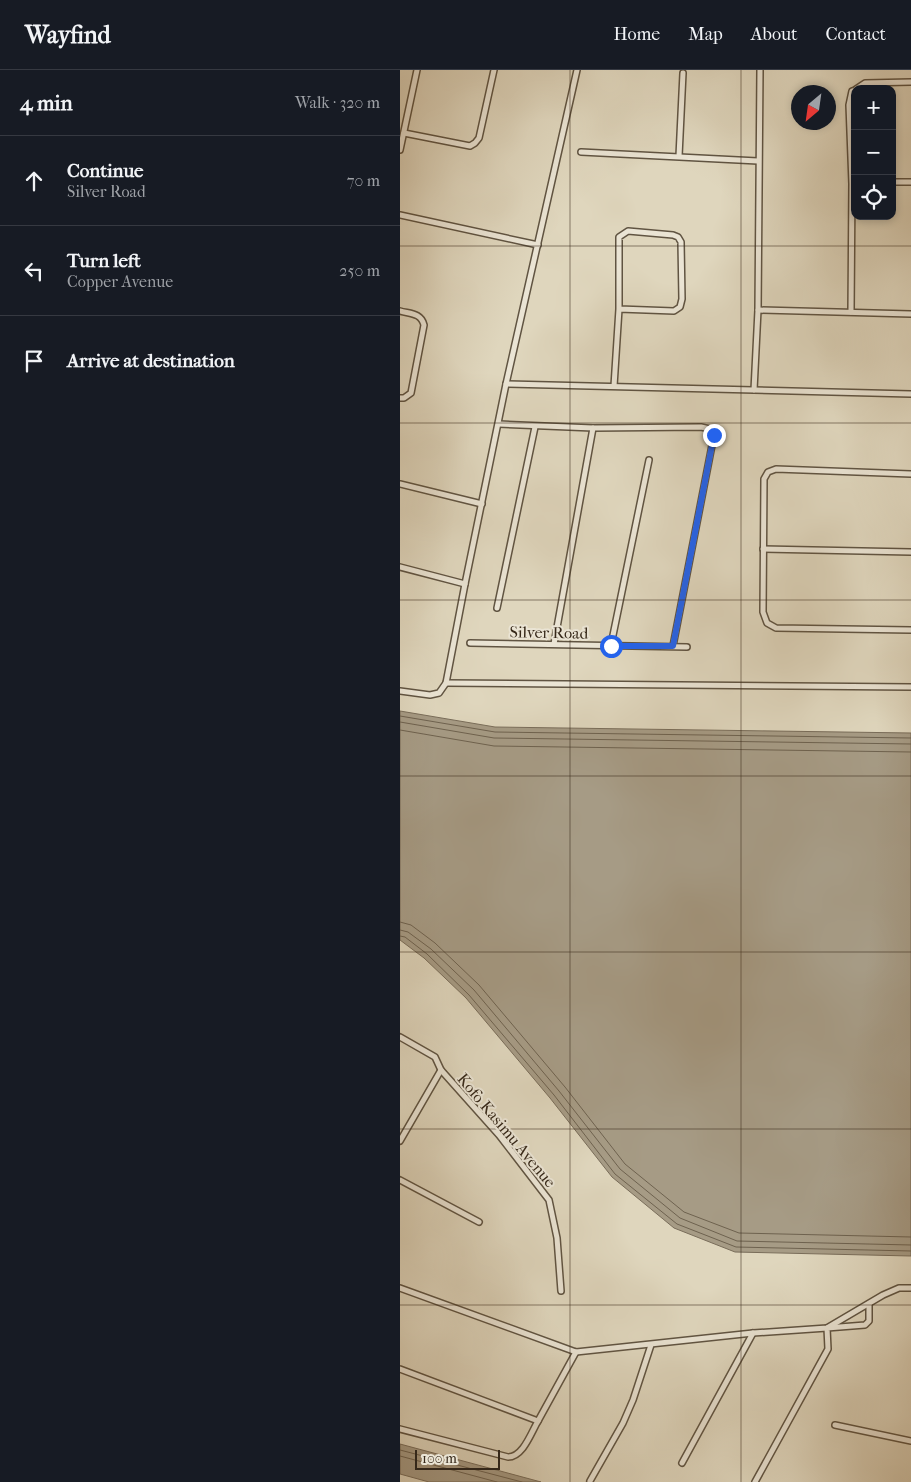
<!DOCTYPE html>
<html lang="en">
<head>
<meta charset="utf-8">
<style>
	:root { --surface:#171b24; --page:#242831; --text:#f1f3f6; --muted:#9ea1a6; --line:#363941 }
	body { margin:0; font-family:"IM FELL French Canon",serif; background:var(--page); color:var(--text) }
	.controls { position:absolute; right:15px; top:15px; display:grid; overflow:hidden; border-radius:10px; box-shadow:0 2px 8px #0003 }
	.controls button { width:45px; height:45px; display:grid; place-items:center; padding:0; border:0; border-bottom:1px solid var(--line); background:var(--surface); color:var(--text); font:25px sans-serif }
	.compass { position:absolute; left:391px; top:15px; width:45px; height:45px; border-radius:50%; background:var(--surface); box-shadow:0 2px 8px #0003; rotate:209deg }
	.scale { position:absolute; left:15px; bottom:12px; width:85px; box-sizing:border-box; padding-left:5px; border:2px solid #362819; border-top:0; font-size:14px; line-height:18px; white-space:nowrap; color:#362819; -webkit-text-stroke:4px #eae4d4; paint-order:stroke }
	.stop { position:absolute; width:15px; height:15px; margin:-11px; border:4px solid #2563eb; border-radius:50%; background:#fff }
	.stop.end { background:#2563eb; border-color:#fff; box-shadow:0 1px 5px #0008 }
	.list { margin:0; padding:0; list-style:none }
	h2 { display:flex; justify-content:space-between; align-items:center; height:65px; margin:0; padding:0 20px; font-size:21px }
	h2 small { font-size:16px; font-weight:400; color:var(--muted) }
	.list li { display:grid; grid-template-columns:32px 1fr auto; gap:15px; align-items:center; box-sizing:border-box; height:90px; padding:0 20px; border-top:1px solid var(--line) }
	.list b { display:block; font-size:19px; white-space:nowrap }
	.list p { margin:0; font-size:16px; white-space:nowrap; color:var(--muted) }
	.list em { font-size:16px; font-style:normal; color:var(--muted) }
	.icon { flex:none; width:28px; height:28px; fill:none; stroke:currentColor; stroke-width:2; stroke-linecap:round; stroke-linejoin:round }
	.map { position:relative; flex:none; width:511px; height:1412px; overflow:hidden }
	header { display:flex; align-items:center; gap:30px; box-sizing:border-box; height:70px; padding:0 25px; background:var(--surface); border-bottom:1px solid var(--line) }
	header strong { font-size:24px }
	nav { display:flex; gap:28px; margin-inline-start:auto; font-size:18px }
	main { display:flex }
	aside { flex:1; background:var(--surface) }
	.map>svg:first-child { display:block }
</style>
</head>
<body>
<header>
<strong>Wayfind</strong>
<nav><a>Home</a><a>Map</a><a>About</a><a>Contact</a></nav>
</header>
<main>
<aside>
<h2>4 min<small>Walk · 320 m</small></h2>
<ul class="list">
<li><svg class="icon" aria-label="ahead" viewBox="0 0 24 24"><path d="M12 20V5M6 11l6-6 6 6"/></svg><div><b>Continue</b><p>Silver Road</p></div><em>70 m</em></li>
<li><svg class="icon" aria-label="left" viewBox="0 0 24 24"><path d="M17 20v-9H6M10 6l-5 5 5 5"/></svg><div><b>Turn left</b><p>Copper Avenue</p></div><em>250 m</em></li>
<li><svg class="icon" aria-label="arrive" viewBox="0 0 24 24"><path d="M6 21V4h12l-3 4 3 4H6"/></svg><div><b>Arrive at destination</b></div></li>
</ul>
</aside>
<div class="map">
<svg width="511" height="1412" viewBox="0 0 511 1412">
	<rect width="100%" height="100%" fill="#dfd6bd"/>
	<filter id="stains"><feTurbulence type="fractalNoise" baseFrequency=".004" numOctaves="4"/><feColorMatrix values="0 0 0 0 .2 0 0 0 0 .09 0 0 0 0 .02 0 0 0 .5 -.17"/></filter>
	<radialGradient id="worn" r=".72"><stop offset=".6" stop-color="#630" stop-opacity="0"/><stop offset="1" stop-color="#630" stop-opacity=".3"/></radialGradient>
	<g fill="#a69b85" stroke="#796d5a">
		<polygon points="0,641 95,657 511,663 511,1186 335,1182 274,1158 212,1107 150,1028 66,928 24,888 0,870"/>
		<polygon points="0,1374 141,1412 29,1412 0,1404"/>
	</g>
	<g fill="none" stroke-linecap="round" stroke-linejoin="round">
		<g stroke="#6e624f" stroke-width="1">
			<polyline points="0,646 95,662 511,668"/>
			<polyline points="0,652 94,668 511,674"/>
			<polyline points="0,660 94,676 511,682"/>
			<polyline points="0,852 11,855 35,873 79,915 165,1017 225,1094 284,1142 339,1163 511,1167"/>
			<polyline points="0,860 8,862 31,879 74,920 159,1021 220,1099 280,1148 337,1171 511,1175"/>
			<polyline points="0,866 5,867 27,884 69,925 154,1025 215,1104 277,1154 336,1177 511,1181"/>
			<polyline points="0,1380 122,1412"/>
			<polyline points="0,1386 97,1412"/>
		</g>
		<g stroke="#605442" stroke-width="8">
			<g id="street">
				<polyline points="456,19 465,13 511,12"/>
				<polyline points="4,63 70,76 75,73 79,68 94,0"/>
				<polyline points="0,80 17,0"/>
				<polyline points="181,82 358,91"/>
				<polyline points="279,86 283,3"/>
				<polyline points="492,112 511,112"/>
				<polyline points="0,145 138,175"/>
				<polyline points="358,240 511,244"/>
				<path d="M 0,241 C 11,244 21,243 24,255 L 11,323 L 4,328 L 0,328"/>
				<polyline points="451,242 452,114 449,35 452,21 455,20"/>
				<polyline points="106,314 511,324"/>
				<polyline points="214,316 219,239 219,167 228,161 273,165 278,167 281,172 282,229 280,237 274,241 219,239"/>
				<polyline points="354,320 358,240 360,0"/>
				<polyline points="99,354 193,358 301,357 310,359 314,365 273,576"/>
				<polyline points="511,404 376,399 368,402 364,409 363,542 367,553 376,558 511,560"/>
				<polyline points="0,414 82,434"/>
				<polyline points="363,479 511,482"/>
				<polyline points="0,497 65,514"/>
				<polyline points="97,538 135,357"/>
				<polyline points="70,573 287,577"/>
				<polyline points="154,574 193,358"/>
				<polyline points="211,575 249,390"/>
				<polyline points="46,613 511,617"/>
				<polyline points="0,621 30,625 39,623 46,613 65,514 106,314 177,0"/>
				<polyline points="0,967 35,987 41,1000 99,1065 149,1130 157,1168 161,1221"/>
				<polyline points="0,1071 41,1000"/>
				<polyline points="0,1110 79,1152"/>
				<polyline points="0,1218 176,1282 353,1263 427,1258 483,1225 499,1218 511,1218"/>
				<polyline points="0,1299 138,1351 176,1282"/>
				<polyline points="435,1355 511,1371"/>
				<path d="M 0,1359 L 108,1387 C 123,1387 131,1363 138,1351"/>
				<polyline points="282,1393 353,1263"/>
				<polyline points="190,1411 223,1353 233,1330 251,1275"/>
				<polyline points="355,1412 428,1279 427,1258 465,1255 469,1251 469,1234"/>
			</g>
		</g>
		<use href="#street" stroke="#eae4d4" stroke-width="5"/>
	</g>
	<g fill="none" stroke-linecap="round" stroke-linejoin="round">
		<polyline stroke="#2563eb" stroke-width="6" points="211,576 273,576 314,365"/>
	</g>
	<path fill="none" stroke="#362819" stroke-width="1" stroke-opacity="0.55" d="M 170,0 L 170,1412M 341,0 L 341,1412M 0,176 L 511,176M 0,353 L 511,353M 0,530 L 511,530M 0,706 L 511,706M 0,882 L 511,882M 0,1059 L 511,1059M 0,1235 L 511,1235"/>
	<g text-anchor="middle" stroke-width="4" stroke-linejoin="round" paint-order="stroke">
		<g font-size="16" fill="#362819" stroke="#eae4d4">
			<text transform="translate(149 562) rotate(1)" y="6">Silver Road</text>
			<text transform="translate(107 1060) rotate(50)" y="6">Kofo Kasimu Avenue</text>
		</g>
	</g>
	<rect width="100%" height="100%" filter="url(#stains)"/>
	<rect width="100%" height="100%" fill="url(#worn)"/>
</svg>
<div class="controls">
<button>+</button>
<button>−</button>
<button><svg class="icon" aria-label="locate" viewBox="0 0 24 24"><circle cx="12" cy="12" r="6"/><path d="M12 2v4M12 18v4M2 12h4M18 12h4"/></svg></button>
</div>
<svg class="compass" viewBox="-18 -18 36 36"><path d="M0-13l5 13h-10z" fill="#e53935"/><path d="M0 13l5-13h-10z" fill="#9ea1a6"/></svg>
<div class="scale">100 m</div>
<div class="stop" style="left:211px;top:576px"></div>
<div class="stop end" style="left:314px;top:365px"></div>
</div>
</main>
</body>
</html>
